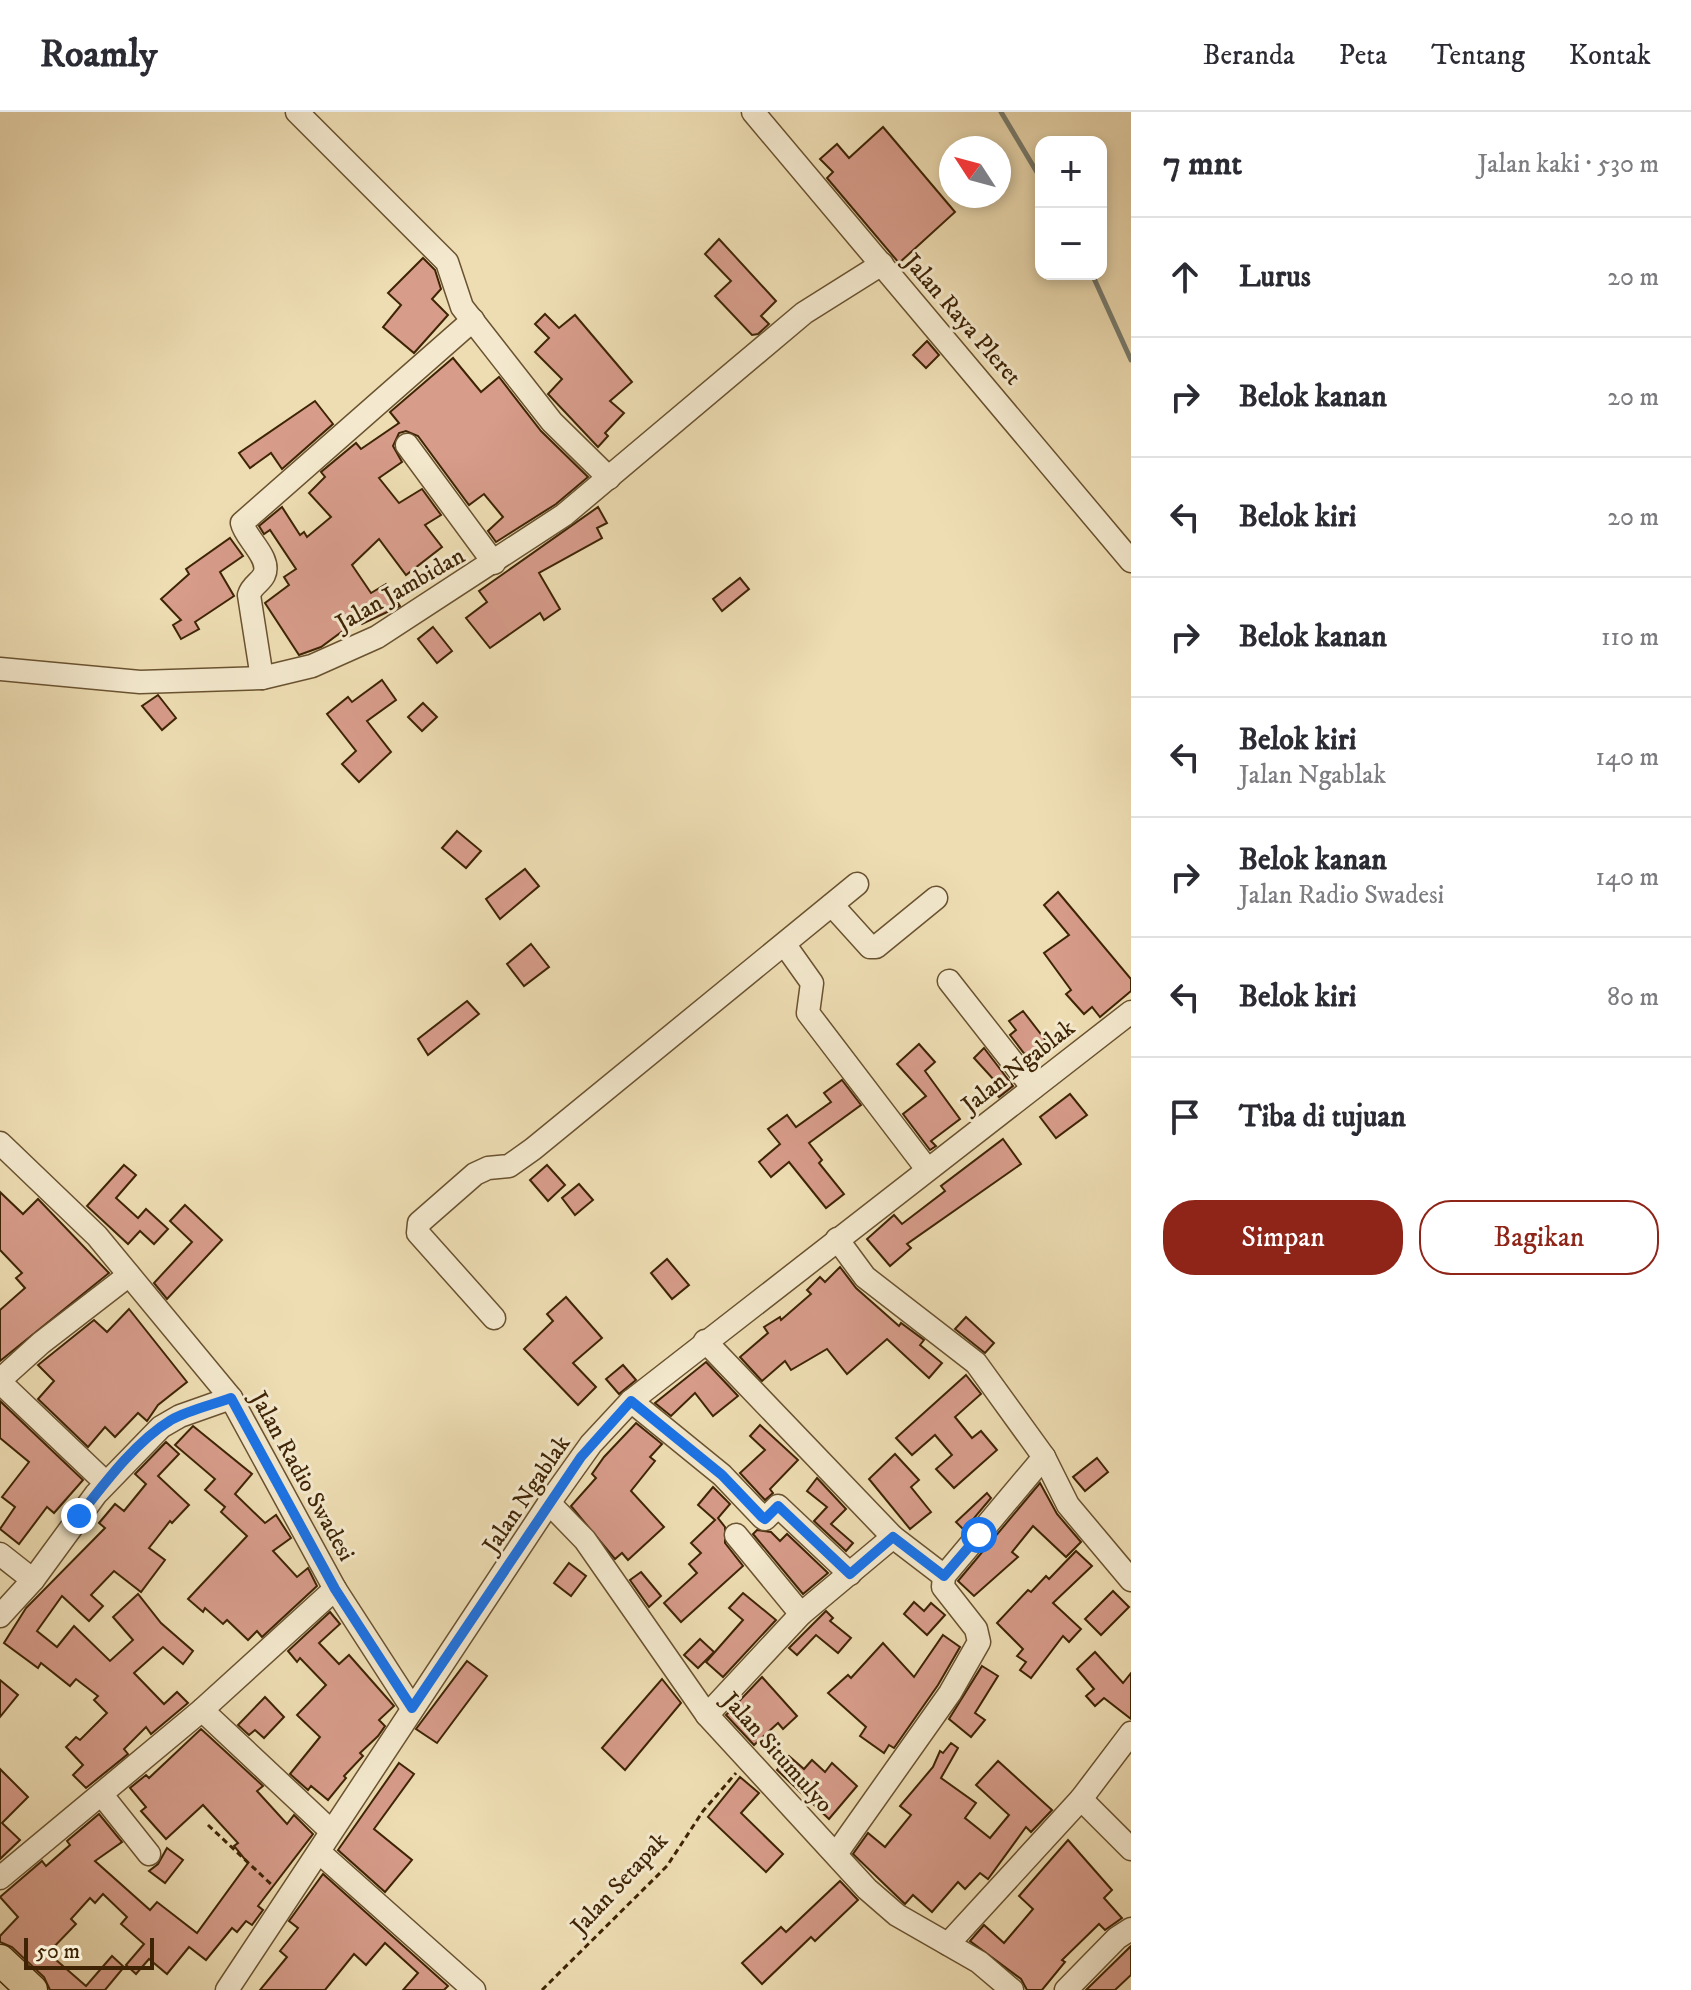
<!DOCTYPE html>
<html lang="id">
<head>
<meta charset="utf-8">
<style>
	:root { --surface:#fff; --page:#f2f2f3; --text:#2b2b33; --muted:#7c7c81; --line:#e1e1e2; --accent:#8f2418 }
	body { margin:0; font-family:"IM FELL DW Pica",serif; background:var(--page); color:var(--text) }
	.controls { position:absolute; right:24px; top:24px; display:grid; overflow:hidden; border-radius:16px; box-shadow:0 4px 12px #0003 }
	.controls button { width:72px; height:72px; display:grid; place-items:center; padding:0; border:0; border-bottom:2px solid var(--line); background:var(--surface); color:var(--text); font:40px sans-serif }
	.compass { position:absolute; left:939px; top:24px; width:72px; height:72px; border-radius:50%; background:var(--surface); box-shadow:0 4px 12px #0003; rotate:306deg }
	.scale { position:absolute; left:24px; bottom:20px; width:130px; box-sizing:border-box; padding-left:8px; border:4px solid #3e2405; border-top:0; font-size:22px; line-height:28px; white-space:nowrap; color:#3e2405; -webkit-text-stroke:6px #f4e9ce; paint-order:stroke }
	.stop { position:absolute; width:24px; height:24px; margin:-18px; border:6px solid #1a73e8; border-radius:50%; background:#fff }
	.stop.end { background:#1a73e8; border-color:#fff; box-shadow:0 2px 8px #0008 }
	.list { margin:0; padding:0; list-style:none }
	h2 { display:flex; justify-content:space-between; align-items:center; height:104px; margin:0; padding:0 32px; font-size:34px }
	h2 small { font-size:26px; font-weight:400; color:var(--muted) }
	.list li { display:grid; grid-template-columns:52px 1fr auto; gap:24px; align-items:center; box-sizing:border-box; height:120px; padding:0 32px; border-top:2px solid var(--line) }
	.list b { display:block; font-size:30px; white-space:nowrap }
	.list p { margin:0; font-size:26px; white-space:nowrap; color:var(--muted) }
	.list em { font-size:26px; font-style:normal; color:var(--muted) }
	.actions { display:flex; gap:16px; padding:24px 32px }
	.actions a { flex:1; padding:18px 0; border:2px solid var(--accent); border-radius:32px; text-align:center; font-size:28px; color:var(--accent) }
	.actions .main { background:var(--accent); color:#fff }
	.icon { flex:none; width:44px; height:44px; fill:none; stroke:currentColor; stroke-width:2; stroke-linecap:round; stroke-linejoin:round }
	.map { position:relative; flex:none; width:1131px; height:1878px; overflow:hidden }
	header { display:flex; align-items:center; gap:48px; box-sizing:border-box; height:112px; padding:0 40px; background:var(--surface); border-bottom:2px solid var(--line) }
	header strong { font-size:38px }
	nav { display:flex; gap:44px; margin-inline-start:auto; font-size:28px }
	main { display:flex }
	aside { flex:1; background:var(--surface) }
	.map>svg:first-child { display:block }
</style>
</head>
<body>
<header>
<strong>Roamly</strong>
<nav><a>Beranda</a><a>Peta</a><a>Tentang</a><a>Kontak</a></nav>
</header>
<main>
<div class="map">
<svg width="1131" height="1878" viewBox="0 0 1131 1878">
	<rect width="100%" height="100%" fill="#eeddb3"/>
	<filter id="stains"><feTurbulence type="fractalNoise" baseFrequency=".0025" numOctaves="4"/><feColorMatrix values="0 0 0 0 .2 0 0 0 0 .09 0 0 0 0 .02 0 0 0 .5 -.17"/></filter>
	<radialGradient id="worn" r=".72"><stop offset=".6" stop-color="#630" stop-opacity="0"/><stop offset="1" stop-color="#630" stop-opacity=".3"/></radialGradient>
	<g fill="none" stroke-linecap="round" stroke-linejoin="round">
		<g stroke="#787d70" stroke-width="5">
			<polyline points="1001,0 1041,67"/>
			<polyline points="1092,162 1131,248"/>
		</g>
	</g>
	<g fill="#d79c8a" stroke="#3e2405" stroke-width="2">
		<polygon points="883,15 955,100 899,151 827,66 833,60 820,47 837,32 849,46"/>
		<polygon points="719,127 776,189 761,204 769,212 758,222 752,223 715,184 731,169 705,142"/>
		<polygon points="423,146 435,158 441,177 432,187 448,203 414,241 383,215 401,193 388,181"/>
		<polygon points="545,202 559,216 575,203 632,270 610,289 624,301 605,321 608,324 598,335 548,282 562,267 535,240 549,226 535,212"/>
		<polygon points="927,229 939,243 926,256 913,243"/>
		<polygon points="453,246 481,280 499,265 541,319 588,365 556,392 496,430 488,419 503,405 484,382 469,393 418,324 406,319 399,321 393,334 402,350 379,366 399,391 422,377 441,403 425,413 442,435 406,463 379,427 352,453 371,481 386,472 400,494 362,512 359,507 321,535 299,543 265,491 289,473 284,465 296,457 270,418 264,422 259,414 282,395 300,423 304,420 307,425 331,405 309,381 325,365 321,360 356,331 361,337 399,311 390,300"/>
		<polygon points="315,289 333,312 282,357 271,341 250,356 239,341"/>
		<polygon points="598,395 607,411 597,416 602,426 539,461 560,497 544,508 540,501 490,536 466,506 487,490 479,479"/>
		<polygon points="230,426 243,444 220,460 234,484 195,510 199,517 181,527 173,513 181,508 161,487 189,462 186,457"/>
		<polygon points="740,466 749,477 722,499 713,487"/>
		<polygon points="433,515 452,539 437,551 418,527"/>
		<polygon points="382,568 396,588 367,609 391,640 359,670 342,652 356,639 327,602 348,585 352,590"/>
		<polygon points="158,583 176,606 162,618 142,594"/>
		<polygon points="423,591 437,605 422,619 408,605"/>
		<polygon points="457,719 481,739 466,756 442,736"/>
		<polygon points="525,757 539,774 500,807 486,787"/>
		<polygon points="1058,780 1131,867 1131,879 1100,905 1092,895 1084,902 1066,882 1071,878 1044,841 1069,823 1044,793"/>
		<polygon points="531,832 549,855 524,874 507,852"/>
		<polygon points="467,889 479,902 428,943 418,927"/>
		<polygon points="1023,899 1050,934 1030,949 1010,923 1016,918 1009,909"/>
		<polygon points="919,932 935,950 925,959 960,1007 931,1029 936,1034 930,1038 903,1002 926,984 897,952"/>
		<polygon points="984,936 1013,974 999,985 990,974 995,969 974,946"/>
		<polygon points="842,968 861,993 809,1031 822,1048 819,1051 844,1082 826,1096 789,1050 771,1065 759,1050 780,1032 768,1017 787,1003 796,1015 831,990 824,981"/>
		<polygon points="1070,982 1087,1003 1056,1026 1040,1005"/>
		<polygon points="1003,1027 1021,1052 907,1132 911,1136 890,1154 867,1127 894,1103 902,1112 945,1079 941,1074"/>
		<polygon points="124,1053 136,1063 116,1086 138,1106 146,1097 168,1117 154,1132 140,1119 128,1132 87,1094"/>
		<polygon points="547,1053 565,1073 548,1089 530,1068"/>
		<polygon points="579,1072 593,1088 575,1103 562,1086"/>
		<polygon points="0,1080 23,1102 38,1087 109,1161 0,1249 0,1198 25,1176 16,1166 22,1161 0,1138"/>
		<polygon points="185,1093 222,1128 167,1187 154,1171 192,1130 170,1109"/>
		<polygon points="667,1147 689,1173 672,1187 651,1161"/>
		<polygon points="840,1155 856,1176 899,1214 901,1211 924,1228 920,1233 942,1251 929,1266 887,1227 847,1262 827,1237 791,1258 785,1249 762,1269 740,1245 768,1221 764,1215 780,1205 781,1208 811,1182 807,1178 820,1165 825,1170"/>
		<polygon points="566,1185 602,1226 573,1251 596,1275 578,1293 524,1237 553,1209 547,1202"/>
		<polygon points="129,1197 187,1270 158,1293 147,1309 138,1301 115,1325 105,1315 88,1335 38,1287 54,1269 38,1253 94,1208 107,1220"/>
		<polygon points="966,1205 994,1231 985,1241 955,1217"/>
		<polygon points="706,1250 738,1284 713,1304 695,1281 671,1304 655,1291"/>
		<polygon points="623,1253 636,1268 619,1282 606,1267"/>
		<polygon points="966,1263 981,1282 955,1305 972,1326 981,1319 997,1338 954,1376 936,1357 952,1343 935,1323 912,1343 896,1326"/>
		<polygon points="0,1289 83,1368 54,1401 47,1395 19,1432 0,1417 15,1395 2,1385 29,1350 0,1326"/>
		<polygon points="636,1311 662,1332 650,1345 655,1349 631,1379 664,1415 628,1448 622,1441 615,1447 571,1394 596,1366 592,1362 604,1345"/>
		<polygon points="760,1313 798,1348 770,1377 773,1381 765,1388 740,1361 765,1338 750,1324"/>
		<polygon points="193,1314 252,1362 235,1382 265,1411 276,1403 291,1426 273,1439 297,1465 308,1456 317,1474 262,1525 257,1519 248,1528 227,1508 223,1512 205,1496 203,1500 188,1487 247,1424 221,1400 225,1395 205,1378 215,1367 175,1333"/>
		<polygon points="166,1330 179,1342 158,1364 189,1393 172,1411 170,1409 149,1436 165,1448 141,1480 114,1459 91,1483 103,1494 89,1509 62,1484 37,1519 57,1535 74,1514 110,1549 133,1528 113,1505 138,1482 161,1511 193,1539 183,1552 163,1535 134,1561 164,1592 177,1580 188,1591 151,1622 146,1615 124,1637 128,1642 86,1676 73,1663 83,1653 66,1635 76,1625 80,1628 107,1601 94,1588 98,1584 76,1567 70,1574 41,1551 38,1556 4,1531 26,1496 105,1416 99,1411 115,1392 124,1399 146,1372 135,1362"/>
		<polygon points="895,1342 919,1368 911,1375 931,1400 910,1417 869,1367"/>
		<polygon points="1097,1346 1108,1360 1085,1379 1073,1365"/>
		<polygon points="817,1366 846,1397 831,1412 853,1431 846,1439 814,1409 827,1395 807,1379"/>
		<polygon points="1040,1371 1057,1402 1081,1430 1066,1445 1033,1414 1012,1440 1018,1445 974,1484 958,1469"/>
		<polygon points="713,1375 730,1392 718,1406 725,1415 725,1431 743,1454 681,1510 664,1491 697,1461 689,1452 701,1441 691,1431 715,1408 698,1393"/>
		<polygon points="987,1381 991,1386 964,1418 956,1410"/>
		<polygon points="757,1418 771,1420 780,1429 787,1422 828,1461 803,1482 753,1422"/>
		<polygon points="1076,1439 1092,1454 1053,1491 1081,1517 1069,1530 1063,1524 1031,1566 1020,1558 1026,1550 1017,1544 1023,1537 997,1511 1028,1478 1031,1480 1046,1464 1049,1467"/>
		<polygon points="569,1451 586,1464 571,1484 554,1471"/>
		<polygon points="641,1460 661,1484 649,1495 630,1468"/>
		<polygon points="1113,1479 1129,1495 1101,1523 1085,1507"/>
		<polygon points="743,1481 776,1508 723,1565 706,1550 743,1508 729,1496"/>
		<polygon points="914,1490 924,1499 931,1491 945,1503 927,1523 904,1502"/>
		<polygon points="826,1499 833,1506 830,1509 851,1526 838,1541 816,1523 797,1543 789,1536"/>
		<polygon points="330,1500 340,1512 319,1531 339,1552 349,1543 394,1594 379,1608 385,1614 378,1624 360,1641 363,1644 344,1664 346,1666 328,1688 311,1674 308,1678 290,1662 320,1625 297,1603 326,1573 300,1546 297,1550 288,1539"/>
		<polygon points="943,1523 960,1535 938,1573 894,1636 889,1633 884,1641 860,1624 866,1615 828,1581 848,1563 851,1566 883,1531 914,1565"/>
		<polygon points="700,1527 714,1540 698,1556 684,1543"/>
		<polygon points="1095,1540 1123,1571 1131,1561 1131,1607 1104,1586 1095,1594 1086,1584 1094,1577 1077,1557"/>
		<polygon points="467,1549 487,1564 437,1631 416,1617"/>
		<polygon points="982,1554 998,1564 975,1601 985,1608 971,1625 949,1607"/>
		<polygon points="762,1565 797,1604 783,1617 778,1611 754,1633 726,1603"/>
		<polygon points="662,1567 681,1591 625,1658 602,1636"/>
		<polygon points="0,1568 18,1583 0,1605"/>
		<polygon points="265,1585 284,1605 264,1626 255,1618 249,1623 238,1613"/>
		<polygon points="201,1617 263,1674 257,1679 287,1712 294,1703 313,1722 258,1794 263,1798 252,1813 246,1809 237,1820 232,1816 206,1848 189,1835 167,1862 149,1847 136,1862 126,1853 144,1832 121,1812 127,1805 103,1782 95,1791 90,1786 71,1807 76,1812 48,1841 86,1874 112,1844 124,1855 105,1878 50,1878 44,1865 12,1835 0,1830 0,1824 18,1805 0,1785 42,1749 46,1754 70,1733 67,1729 99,1702 122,1730 95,1749 150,1798 157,1790 197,1821 248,1751 234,1734 238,1731 203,1693 166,1727 141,1699 146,1695 130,1676 146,1663 149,1666"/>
		<polygon points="951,1631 958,1636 941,1666 976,1691 965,1706 990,1726 1009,1703 976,1673 998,1649 1052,1698 1031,1720 1026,1715 988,1767 980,1761 965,1777 958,1770 932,1800 913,1783 905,1792 853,1742 868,1721 885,1735 911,1703 900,1694 933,1655 940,1639 943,1641"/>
		<polygon points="789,1644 804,1657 812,1648 825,1660 832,1651 857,1674 829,1707 777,1658"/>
		<polygon points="399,1651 414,1662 374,1717 412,1748 385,1780 338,1738"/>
		<polygon points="0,1657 28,1685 2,1711 20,1728 0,1747"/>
		<polygon points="740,1665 759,1681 741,1701 783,1742 766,1760 708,1705"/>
		<polygon points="1068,1728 1112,1778 1104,1786 1122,1806 1105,1818 1099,1812 1062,1848 1065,1850 1042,1878 1027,1878 1021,1867 970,1829 984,1813 1004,1831 1033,1797 1019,1784"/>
		<polygon points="167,1736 183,1748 165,1771 149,1759 158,1752"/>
		<polygon points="323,1762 448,1874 444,1878 403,1878 418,1861 385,1831 366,1853 354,1842 325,1878 260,1878 287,1845 280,1839 298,1816 289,1809"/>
		<polygon points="840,1769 858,1788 815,1829 811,1825 762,1872 742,1851 781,1815 786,1820"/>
		<polygon points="1131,1834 1131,1863 1115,1878 1086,1878"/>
	</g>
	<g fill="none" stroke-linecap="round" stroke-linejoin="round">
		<g stroke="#6a5230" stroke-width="25">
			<g id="minor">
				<polyline points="297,0 447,150 462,195 552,310 609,366"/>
				<polyline points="753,0 1131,449"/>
				<polyline points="407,333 494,451"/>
				<polyline points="0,557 140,570 262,566 312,554 377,525 564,403 804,201 882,152"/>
				<path d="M 262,566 L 249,483 C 252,473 260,471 264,463 C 272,446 245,426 242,411 L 473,208"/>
				<polyline points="832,793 870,835 876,835 936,786"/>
				<polyline points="785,833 812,871 808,901 927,1057"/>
				<polyline points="949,869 1033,976"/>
				<polyline points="0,1031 97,1124 231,1286 335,1477 412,1596"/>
				<polyline points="837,1127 865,1165 976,1251 1044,1345 1068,1393 1131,1468"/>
				<polyline points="494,1206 418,1121 419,1111 475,1062 488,1056 509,1054 533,1037 857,772"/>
				<polyline points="705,1229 893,1425 944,1464"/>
				<polyline points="0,1268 41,1231 129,1163"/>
				<polyline points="0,1270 106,1371"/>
				<polyline points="631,1289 722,1363 762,1405 765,1407 778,1394 850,1462"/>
				<polyline points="549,1391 585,1428 707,1603 867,1777 897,1803 979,1850 1012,1878"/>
				<polyline points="736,1423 801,1502"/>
				<polyline points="0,1442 33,1468"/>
				<polyline points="0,1504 33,1468 96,1382 161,1315 180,1304 231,1286"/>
				<polyline points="202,1598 331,1719"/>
				<polyline points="707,1603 801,1502 893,1425"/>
				<polyline points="102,1683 149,1742"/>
				<polyline points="1081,1687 1131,1737"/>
				<polyline points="319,1740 474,1878"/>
				<polyline points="836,1742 950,1581 979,1530 976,1517 943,1475 944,1464 1044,1345"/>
				<polyline points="0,1766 202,1598 335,1477"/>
				<polyline points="948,1832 1081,1687 1131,1621"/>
				<polyline points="227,1878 549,1391 591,1332 631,1289 1131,900"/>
				<polyline points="1066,1878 1117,1826 1131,1817"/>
			</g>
		</g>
		<g stroke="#3e2405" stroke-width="33">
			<polyline id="major" points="0,1848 32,1878"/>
		</g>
		<g stroke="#3e2405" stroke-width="3" stroke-dasharray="6 4" stroke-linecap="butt">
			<polyline points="208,1713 273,1774"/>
			<polyline points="542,1878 667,1754 703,1699 736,1661"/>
		</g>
		<use href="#minor" stroke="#f4e9ce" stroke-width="22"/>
		<use href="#major" stroke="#eeddb3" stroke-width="30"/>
	</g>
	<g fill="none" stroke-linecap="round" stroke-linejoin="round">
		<path stroke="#1a73e8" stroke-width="10" d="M 79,1404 C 104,1372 135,1330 171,1308 C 189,1298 212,1293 231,1286 L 335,1477 L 412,1596 L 581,1345 L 631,1289 L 722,1363 L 762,1405 L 765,1407 L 778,1394 L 850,1462 L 893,1425 L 944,1464 L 979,1423"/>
	</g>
	<g text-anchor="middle" stroke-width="6" stroke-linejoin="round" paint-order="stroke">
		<g font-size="24" fill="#3e2405" stroke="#f4e9ce">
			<text transform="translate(963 207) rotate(49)" y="8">Jalan Raya Pleret</text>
			<text transform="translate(400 477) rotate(-30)" y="8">Jalan Jambidan</text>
			<text transform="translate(1018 954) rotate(-38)" y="8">Jalan Ngablak</text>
			<text transform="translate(303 1364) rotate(61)" y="8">Jalan Radio Swadesi</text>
			<text transform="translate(526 1382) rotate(-56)" y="8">Jalan Ngablak</text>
			<text transform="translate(778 1640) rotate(48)" y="8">Jalan Situmulyo</text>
			<text transform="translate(619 1771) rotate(-47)" y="8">Jalan Setapak</text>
		</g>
	</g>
	<rect width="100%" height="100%" filter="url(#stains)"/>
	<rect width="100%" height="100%" fill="url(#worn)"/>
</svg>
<div class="controls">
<button>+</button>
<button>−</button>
</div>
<svg class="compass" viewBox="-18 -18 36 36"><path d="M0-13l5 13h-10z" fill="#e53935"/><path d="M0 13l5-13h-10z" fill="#7c7c81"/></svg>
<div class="scale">50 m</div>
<div class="stop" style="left:979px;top:1423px"></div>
<div class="stop end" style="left:79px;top:1404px"></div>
</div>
<aside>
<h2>7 mnt<small>Jalan kaki · 530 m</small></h2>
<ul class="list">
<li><svg class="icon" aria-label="ahead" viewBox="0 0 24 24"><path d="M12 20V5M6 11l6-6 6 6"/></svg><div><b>Lurus</b></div><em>20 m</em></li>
<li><svg class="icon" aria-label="right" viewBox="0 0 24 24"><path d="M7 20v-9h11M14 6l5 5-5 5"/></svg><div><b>Belok kanan</b></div><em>20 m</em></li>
<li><svg class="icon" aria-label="left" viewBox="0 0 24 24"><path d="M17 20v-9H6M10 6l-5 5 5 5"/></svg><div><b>Belok kiri</b></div><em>20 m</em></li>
<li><svg class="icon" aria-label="right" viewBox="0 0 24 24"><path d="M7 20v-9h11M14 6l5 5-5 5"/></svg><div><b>Belok kanan</b></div><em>110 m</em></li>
<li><svg class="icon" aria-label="left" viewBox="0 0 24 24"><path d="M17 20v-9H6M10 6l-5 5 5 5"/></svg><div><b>Belok kiri</b><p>Jalan Ngablak</p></div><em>140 m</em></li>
<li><svg class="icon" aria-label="right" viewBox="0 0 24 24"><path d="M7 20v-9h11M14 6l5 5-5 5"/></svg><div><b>Belok kanan</b><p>Jalan Radio Swadesi</p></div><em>140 m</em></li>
<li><svg class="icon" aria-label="left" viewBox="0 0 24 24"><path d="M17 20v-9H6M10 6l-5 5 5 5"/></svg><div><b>Belok kiri</b></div><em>80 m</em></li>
<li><svg class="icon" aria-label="arrive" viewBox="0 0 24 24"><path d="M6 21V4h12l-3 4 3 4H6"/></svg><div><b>Tiba di tujuan</b></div></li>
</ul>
<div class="actions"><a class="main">Simpan</a><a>Bagikan</a></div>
</aside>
</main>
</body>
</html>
